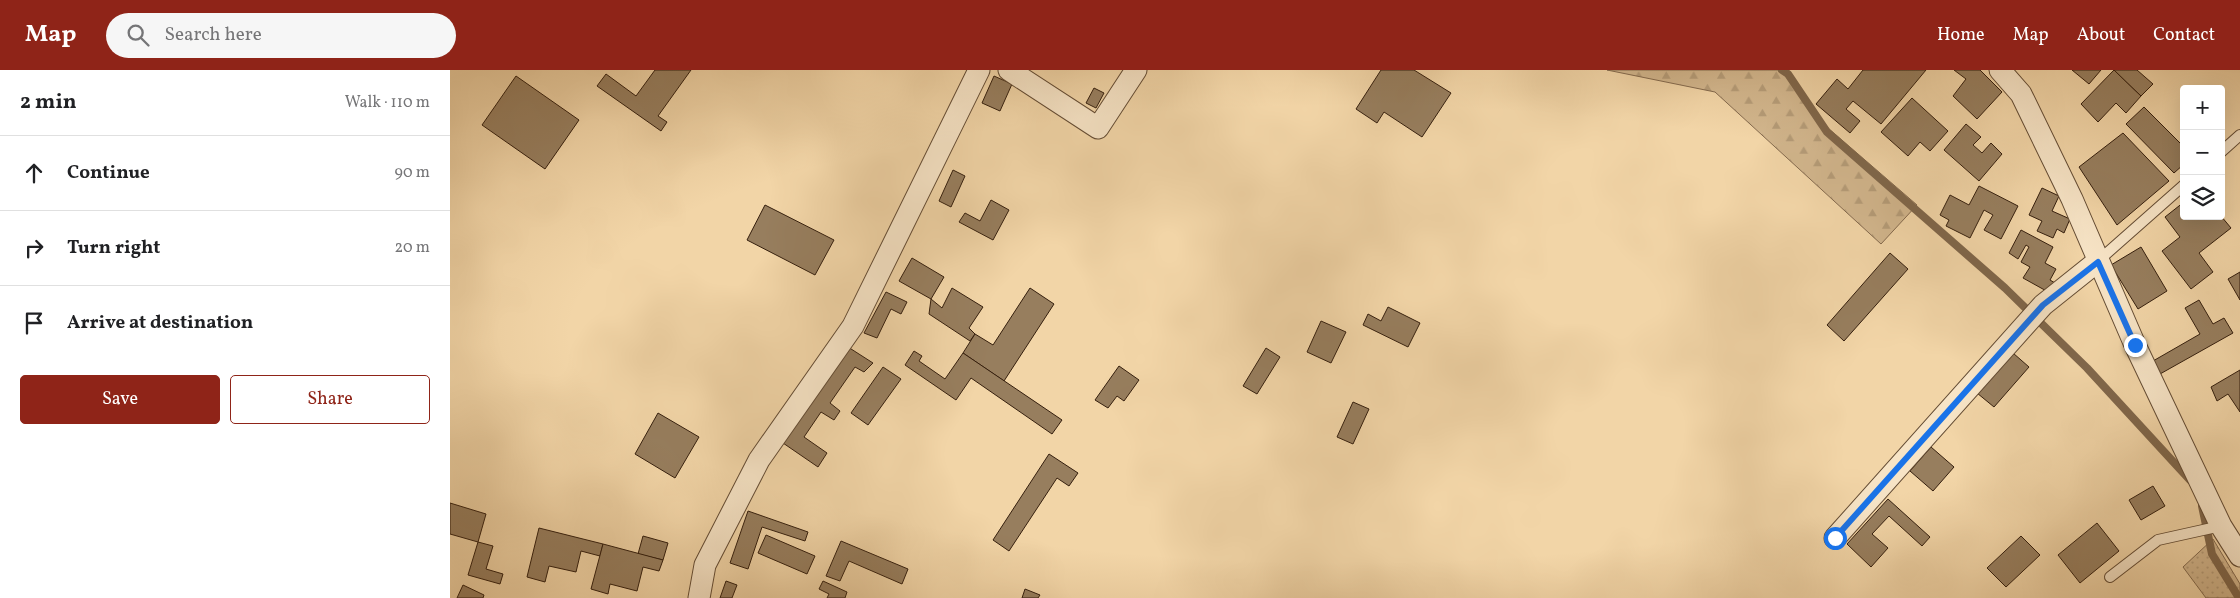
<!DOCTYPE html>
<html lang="en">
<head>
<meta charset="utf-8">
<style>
	:root { --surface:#fff; --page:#f6f6f6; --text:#202124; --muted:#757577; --line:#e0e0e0; --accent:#8f2418 }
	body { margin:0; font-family:Vollkorn,serif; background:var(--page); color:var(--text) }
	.controls { position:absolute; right:15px; top:15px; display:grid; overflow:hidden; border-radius:5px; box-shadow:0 5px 20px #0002 }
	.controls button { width:45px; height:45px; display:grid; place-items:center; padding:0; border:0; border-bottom:1px solid var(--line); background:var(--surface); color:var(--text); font:25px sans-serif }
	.stop { position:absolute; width:15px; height:15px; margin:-11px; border:4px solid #1a73e8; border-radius:50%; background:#fff }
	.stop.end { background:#1a73e8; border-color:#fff; box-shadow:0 1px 5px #0008 }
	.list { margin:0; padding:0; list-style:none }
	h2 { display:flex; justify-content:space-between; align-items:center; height:65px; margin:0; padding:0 20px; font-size:21px }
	h2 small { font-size:16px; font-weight:400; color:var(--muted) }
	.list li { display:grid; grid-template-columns:32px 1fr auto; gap:15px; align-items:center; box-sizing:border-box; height:75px; padding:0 20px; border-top:1px solid var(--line) }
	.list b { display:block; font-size:19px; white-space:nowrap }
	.list em { font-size:16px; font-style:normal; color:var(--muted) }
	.actions { display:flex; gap:10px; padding:15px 20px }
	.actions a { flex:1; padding:11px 0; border:1px solid var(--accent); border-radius:5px; text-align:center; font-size:18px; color:var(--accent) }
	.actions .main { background:var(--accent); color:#fff }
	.icon { flex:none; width:28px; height:28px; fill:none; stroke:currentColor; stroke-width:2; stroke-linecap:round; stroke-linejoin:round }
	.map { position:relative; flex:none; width:1790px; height:528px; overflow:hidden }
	header { display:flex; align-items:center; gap:30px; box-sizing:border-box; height:70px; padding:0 25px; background:var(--accent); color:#fff }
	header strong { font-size:24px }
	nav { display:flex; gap:28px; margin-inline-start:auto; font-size:18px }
	.search { width:350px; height:45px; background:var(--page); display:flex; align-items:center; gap:12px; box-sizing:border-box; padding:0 18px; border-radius:28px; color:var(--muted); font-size:19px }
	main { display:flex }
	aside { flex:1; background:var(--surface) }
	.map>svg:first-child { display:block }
</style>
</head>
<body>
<header>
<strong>Map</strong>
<div class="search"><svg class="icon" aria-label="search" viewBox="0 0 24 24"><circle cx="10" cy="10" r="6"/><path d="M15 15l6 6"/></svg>Search here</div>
<nav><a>Home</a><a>Map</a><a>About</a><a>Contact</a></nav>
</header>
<main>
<aside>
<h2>2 min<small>Walk · 110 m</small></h2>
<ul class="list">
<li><svg class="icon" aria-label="ahead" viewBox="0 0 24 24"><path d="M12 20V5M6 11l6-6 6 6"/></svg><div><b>Continue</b></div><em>90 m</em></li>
<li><svg class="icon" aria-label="right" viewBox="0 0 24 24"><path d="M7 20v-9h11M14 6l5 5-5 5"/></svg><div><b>Turn right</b></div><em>20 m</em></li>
<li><svg class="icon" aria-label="arrive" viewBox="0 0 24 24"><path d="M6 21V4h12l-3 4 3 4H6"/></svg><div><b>Arrive at destination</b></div></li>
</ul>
<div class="actions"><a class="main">Save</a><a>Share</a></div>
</aside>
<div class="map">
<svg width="1790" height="528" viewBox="0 0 1790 528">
	<defs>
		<pattern id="grass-dots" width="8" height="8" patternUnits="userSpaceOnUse" patternTransform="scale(1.25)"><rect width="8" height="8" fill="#d2b68d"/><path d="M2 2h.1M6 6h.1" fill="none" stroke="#b59c78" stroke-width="1.8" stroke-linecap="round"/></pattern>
		<pattern id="forest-firs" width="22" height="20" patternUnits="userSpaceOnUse" patternTransform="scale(1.25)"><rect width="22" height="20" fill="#d2b68d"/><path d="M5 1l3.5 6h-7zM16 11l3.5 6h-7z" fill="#b59c78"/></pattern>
	</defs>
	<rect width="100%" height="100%" fill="#f2d5a7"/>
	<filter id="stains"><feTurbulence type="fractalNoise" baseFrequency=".004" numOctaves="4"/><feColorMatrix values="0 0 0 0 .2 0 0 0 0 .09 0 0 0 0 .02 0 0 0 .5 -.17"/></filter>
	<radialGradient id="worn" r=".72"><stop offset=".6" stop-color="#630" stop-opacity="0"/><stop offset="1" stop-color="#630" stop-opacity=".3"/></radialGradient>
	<polygon fill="url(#grass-dots)" stroke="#846a4e" points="1763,469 1790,514 1790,528 1756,528 1733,497"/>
	<polygon fill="url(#forest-firs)" stroke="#846a4e" points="1157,0 1336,0 1378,58 1467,135 1431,174 1265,22"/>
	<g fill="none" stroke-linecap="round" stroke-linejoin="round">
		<g stroke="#80674b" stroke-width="8">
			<polyline points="1332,0 1338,4 1377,62 1555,218 1637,298 1740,410"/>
			<polyline points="1752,436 1762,484 1789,528"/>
		</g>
	</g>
	<g fill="#977e5e" stroke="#351f0e">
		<polygon points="205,0 241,0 208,46 217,52 211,61 147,16 156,4 186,26"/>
		<polygon points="931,0 964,0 1001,23 972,67 934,42 927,53 906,39"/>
		<polygon points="1413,0 1476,0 1431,54 1403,31 1396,39 1410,51 1400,63 1366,34 1387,9 1398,19"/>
		<polygon points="1504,0 1530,0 1552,22 1527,49 1503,26 1516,9"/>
		<polygon points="1622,0 1651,0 1639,14"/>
		<polygon points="1664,0 1691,26 1676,43 1666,33 1648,52 1631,34"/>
		<polygon points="1664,0 1687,0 1703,14 1691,26"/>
		<polygon points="66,6 129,50 95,99 32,55"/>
		<polygon points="544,6 562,14 550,41 532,33"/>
		<polygon points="644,18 654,23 646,38 636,33"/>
		<polygon points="1462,28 1498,61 1480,81 1470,72 1458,86 1431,62"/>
		<polygon points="1694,37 1734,77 1734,94 1724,103 1676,54"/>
		<polygon points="1516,54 1531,67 1523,75 1532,83 1541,73 1552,84 1529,111 1494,80"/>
		<polygon points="1673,63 1719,111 1667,155 1629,97"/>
		<polygon points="503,100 515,106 501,137 489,131"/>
		<polygon points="1529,116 1568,136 1551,169 1534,160 1543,145 1534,140 1520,168 1496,156 1499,150 1490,145 1500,125 1519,135"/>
		<polygon points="1592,118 1609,126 1602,141 1620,149 1614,163 1607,159 1603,168 1587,161 1592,151 1579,145"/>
		<polygon points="541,130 559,140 543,170 509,152 515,143 530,151"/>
		<polygon points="1734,132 1734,146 1771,146 1781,158 1749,183 1763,202 1741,219 1712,181 1730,167 1715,147"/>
		<polygon points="315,135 384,170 365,205 297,170"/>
		<polygon points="1571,160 1603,177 1595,193 1606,199 1600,210 1605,213 1600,223 1573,208 1580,197 1571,192 1579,177 1576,175 1568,189 1559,183"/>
		<polygon points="1691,177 1717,221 1688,239 1661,195"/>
		<polygon points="1440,183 1458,199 1394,271 1377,255"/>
		<polygon points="462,188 494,207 481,229 449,211"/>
		<polygon points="1790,202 1790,230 1778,209"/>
		<polygon points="502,218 533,237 519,258 525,264 520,271 479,244 481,229 492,238"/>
		<polygon points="580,218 604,234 554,311 513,283 525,264 543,275"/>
		<polygon points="436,222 457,232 451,244 441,239 427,268 414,263"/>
		<polygon points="1749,230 1763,254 1774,248 1783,263 1710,304 1703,291 1750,264 1735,238"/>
		<polygon points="938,237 970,253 958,277 913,255 918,244 931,251"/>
		<polygon points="871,251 896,262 881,293 857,282"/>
		<polygon points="398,277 423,293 414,302 405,297 380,333 390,341 384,350 371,342 354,367 377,383 368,397 333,373"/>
		<polygon points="816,278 830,287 807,324 793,316"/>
		<polygon points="464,281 472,286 469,291 495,309 513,283 612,350 602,364 521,308 506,330 455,295"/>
		<polygon points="1563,283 1579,297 1544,337 1527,323"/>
		<polygon points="669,296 689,310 674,331 667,326 658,338 645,330"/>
		<polygon points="433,297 451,309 418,355 401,343"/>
		<polygon points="1790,300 1790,342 1778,324 1767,331 1761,317"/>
		<polygon points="903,332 919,339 903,374 887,367"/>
		<polygon points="208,343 249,367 225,408 185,384"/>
		<polygon points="1481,377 1504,397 1483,421 1460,401"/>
		<polygon points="599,384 628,403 619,416 607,408 559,481 543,470"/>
		<polygon points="1703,416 1715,436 1691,450 1679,430"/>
		<polygon points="1438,429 1480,467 1472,476 1439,446 1422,464 1438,478 1421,497 1397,474"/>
		<polygon points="0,433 36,444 28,472 0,464"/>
		<polygon points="298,441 358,462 355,471 312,457 298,499 280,493"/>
		<polygon points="1647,453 1669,481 1630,513 1608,485"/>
		<polygon points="89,458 153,474 150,486 131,481 126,502 99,496 95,512 77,507"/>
		<polygon points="316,465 365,486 357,504 308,483"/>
		<polygon points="193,466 218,473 213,490 188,484"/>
		<polygon points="1571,466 1590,485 1556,517 1537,498"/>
		<polygon points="391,471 458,499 452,514 399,491 390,511 376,506"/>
		<polygon points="28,472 43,476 36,499 53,504 50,514 18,505"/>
		<polygon points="153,474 213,490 209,501 193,497 187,521 160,514 158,524 141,519"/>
		<polygon points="276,511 287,515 282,528 270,528"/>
		<polygon points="373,511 397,522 395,528 377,528 379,524 369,519"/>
		<polygon points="13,515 34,525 33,528 7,528"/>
		<polygon points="575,519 590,525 588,528 572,528"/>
	</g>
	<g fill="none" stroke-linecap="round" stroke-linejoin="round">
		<g stroke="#644c34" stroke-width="12">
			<g id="service">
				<polyline points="1771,82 1790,65"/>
				<polyline points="1648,191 1734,115"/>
				<polyline points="1660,507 1708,470 1771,456"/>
			</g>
		</g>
		<g stroke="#644c34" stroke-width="23">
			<g id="minor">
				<polyline points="559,0 648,58 686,0"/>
				<polyline points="1550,0 1571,24 1622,129 1685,275 1771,456 1790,486"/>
				<polyline points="1385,468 1593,235 1648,191"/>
				<polyline points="249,528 255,495 309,390 403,256 529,0"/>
			</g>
		</g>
		<use href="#service" stroke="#f7e4c6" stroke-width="10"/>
		<use href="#minor" stroke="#f7e4c6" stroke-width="21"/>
	</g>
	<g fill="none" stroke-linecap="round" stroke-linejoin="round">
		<polyline stroke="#1a73e8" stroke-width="6" points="1385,468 1593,235 1648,192 1685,275"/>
	</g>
	<rect width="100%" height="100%" filter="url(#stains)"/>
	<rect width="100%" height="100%" fill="url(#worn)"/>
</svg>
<div class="controls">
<button>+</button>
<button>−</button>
<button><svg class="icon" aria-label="layers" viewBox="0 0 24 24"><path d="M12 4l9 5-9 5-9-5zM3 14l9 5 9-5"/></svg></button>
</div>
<div class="stop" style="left:1385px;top:468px"></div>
<div class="stop end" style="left:1685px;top:275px"></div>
</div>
</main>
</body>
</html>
